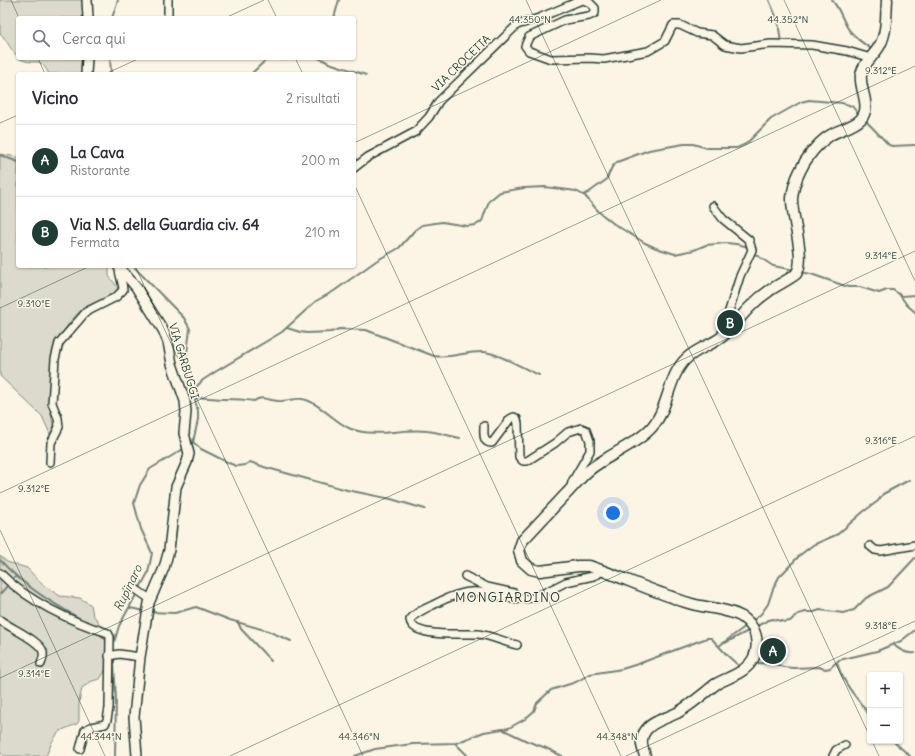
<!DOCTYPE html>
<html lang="it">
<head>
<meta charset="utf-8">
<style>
	:root { --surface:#fff; --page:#f7f7f7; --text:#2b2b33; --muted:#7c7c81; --line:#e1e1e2; --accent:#1f3d34 }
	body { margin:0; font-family:Delius,sans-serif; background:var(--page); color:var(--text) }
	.controls { position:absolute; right:12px; bottom:12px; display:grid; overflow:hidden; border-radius:4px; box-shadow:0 1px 3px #0004 }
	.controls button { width:36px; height:36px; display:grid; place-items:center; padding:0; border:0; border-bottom:1px solid var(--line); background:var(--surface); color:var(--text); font:20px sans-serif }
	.you { position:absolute; left:613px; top:513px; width:14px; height:14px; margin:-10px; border:3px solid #fff; border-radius:50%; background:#1a73e8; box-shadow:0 0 0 6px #1a73e833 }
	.badge { display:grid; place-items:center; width:26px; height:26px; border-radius:50%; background:var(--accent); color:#fff; font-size:13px; font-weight:700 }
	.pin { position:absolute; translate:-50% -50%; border:2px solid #fff; box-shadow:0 1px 4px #0006 }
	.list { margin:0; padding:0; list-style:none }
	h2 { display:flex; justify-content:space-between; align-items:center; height:52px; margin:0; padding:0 16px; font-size:17px }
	h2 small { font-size:13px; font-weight:400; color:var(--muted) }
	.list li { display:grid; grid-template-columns:26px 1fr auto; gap:12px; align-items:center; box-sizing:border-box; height:72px; padding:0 16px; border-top:1px solid var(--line) }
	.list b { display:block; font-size:15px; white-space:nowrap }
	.list p { margin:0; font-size:13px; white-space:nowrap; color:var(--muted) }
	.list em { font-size:13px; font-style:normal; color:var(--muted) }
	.icon { flex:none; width:22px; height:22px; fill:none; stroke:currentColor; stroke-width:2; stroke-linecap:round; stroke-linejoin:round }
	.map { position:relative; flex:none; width:915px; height:756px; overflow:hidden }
	.search { position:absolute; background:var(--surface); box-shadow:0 1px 3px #0004; left:16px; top:16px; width:340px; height:44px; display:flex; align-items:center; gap:10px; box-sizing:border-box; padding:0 14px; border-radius:4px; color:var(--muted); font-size:15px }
	.panel { position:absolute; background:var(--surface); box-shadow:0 1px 3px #0004; left:16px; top:72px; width:340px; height:196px; border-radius:4px }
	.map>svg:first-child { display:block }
</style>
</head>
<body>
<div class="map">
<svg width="915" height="756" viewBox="0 0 915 756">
	<rect width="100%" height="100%" fill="#fcf5e5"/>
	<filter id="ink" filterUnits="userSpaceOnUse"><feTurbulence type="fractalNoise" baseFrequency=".025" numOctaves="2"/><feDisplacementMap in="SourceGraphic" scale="8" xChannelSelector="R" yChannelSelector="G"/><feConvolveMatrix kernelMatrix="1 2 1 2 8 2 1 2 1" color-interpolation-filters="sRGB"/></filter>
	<g filter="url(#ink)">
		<g fill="#dcdacc" stroke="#7e8c80">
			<path d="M 0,0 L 84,0 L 85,18 L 18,18 L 18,57 C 12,52 7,40 0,33 Z"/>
			<path d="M 19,58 L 84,58 L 83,74 L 49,74 C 38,53 35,68 19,58 Z"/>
			<path d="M 0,154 L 18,157 L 18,266 L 109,266 L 109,276 L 118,288 C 112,300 94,301 84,308 C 47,337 45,388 54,430 L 53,433 L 50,434 L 42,416 L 0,376 Z"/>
			<polygon points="0,556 7,562 27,568 43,585 60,596 80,598 91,605 93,615 98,621 106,638 106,669 100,679 92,681 82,688 79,702 79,721 77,724 62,730 58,733 52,742 46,756 4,756 0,752"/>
		</g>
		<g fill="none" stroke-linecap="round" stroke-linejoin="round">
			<g stroke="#758479" stroke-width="2">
				<polyline points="769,0 778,21 781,43"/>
				<path d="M 832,0 C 839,8 842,18 847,27 C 853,37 864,44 873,50"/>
				<polyline points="112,18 118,0"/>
				<polyline points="334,18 339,0"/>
				<polyline points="110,58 111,74"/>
				<polyline points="279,58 285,60 290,58"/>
				<polyline points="319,58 329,63 366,75"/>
				<polyline points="251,74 268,58"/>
				<polyline points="865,120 889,145 892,146 915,145"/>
				<polyline points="0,155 18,162"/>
				<polyline points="583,195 588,193 606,180 612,167 617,162 649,150 684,144 693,144 707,148 737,148 746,144 771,119 801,102 809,100 842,103 852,106 859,115"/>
				<polyline points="752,252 773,266 795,270"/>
				<polyline points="133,266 184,318 190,329 186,361 187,373 198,411 198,420 193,442 190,444"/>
				<polyline points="801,272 811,274 848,287 860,287 879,293 887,290 893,290 899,294 907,305 915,312"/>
				<polyline points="901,296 915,295"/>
				<path d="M 287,328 L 300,332 L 307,333 L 331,332 L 339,329 L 366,330 L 434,356 C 450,359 467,351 484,352 C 499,353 524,369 539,375"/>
				<polyline points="191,392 203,380 215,372 282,332 316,301 334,291 376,261 399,248 415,230 422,225 442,222 467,226 476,225 482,221 489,201 500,192 524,188 545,187 576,191 585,196 599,212 614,224 645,243 656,248 675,254 694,250 706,245 726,243 736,244 745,246 749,249"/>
				<path d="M 194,399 C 203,396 213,399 223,399 C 235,399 242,399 254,401 C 262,395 269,401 278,401 C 285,402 294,398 302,399 C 318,401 335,423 351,429 C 376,438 402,428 427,431 C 438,432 449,436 460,438"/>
				<polyline points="193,442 201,449 231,464 237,466 245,465 250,462 264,467 347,490 391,499 425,509"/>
				<path d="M 0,560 C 23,586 54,604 84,621"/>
				<polyline points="0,594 16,576"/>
				<polyline points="130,608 145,611"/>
				<polyline points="149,612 175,613 196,607 230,620 268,631 291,641"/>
				<polyline points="238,622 241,629 271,661"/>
				<polyline points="751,622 761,614 768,604 773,589 779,577 800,555 813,545 838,534 863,512 878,501 883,494 909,480"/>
				<polyline points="755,627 769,620 773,619 785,622 790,621 798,614 806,612 814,612 820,610 843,613 854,610 866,598 888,587 915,558"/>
				<polyline points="99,633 108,642"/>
				<polyline points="725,643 750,630"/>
				<path d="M 893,644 C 899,650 907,654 915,653"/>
				<polyline points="719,646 746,626"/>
				<path d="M 837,663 C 844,686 857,697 870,716"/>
				<polyline points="754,664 759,663 776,664 783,667 793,668 818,667 826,669 830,668 839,660 877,651 901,641 915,630"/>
				<polyline points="504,730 527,741 546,748 562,756"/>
				<polyline points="893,741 910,756"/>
				<polyline points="456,744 468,756"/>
				<polyline points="115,756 116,699 113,646 119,626 148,573 152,553 141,529 134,503 140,485 150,469 185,448"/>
				<polyline points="355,756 375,749 413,744 456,743 484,732 509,728 525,719 534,711 537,703 551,690 576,682 590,674 622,669 638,664 707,638 711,638 728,656 740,667"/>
			</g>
			<g stroke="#1f3d34" stroke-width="10">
				<g id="minor">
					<polyline points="168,18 168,0"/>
					<polyline points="354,168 368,157 415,132 429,117 439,101 517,25 539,18 577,2 584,0 590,3 595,8 595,13 589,16 565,20 529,37 525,46 529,51 551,59 589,58 604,59 648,51 665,41 673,25 680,25 697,33 712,35 725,45 741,48 771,44 812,45 847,51 871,58"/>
					<polyline points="713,206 723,219 749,240 752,250 740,276 722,333 722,336"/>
					<path d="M 484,426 C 484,433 482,443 492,443 L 510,419 L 514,417 L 517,419 L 518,424 L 519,457 L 523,461 L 527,461 L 555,443 L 568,432 L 581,428 L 586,430 L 590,441 L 590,451 L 572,482 L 571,487"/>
					<path d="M 50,462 L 51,443 L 59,427 L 58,418 L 52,403 L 55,359 L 59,343 L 86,312 L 116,297 L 123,290 C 123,282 119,277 119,268"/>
					<polyline points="870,546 875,550 881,551 915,545"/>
					<path d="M 0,573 C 27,601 72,622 108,633 L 110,637 L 109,708 L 107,720 L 105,724 L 91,727 L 85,730 L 80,749"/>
					<polyline points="465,576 487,587 514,593"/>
					<polyline points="128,590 134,588 150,599"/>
					<polyline points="536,596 540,595 566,582 593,576 598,574 601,570"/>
					<path d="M 0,620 C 10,628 41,641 43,652 C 44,655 42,661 41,664"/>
					<path d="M 517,645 C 505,642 489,635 478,634 C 464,633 413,639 410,620 C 415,613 424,609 433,605 C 446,598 464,590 480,592 C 483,592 486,594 489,594 C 501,597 530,602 540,595"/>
					<polyline points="109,656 119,654 140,657"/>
					<polyline points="833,756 836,750 845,745"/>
				</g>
			</g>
			<g stroke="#1f3d34" stroke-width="12">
				<g id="tertiary">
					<polyline points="87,0 88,18"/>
					<polyline points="86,74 87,58"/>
					<polyline points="118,266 136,287 163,330 168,342 172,364 185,401 186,412 184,433 189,454 187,462 176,487 169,550 164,568 149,603 140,657 134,717 137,756"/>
				</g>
			</g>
			<g stroke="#1f3d34" stroke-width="13">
				<path id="secondary" d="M 645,756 C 642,746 639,739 646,730 C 653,721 667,718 677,713 C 691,705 703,694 716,684 C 725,679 735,676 743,670 C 762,657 761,629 742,617 C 729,609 707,608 692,604 C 685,602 678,600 672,597 C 644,588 617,575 589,566 L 578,566 L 540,571 L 531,569 L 522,561 L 519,550 L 522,541 C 537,525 551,510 566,494 C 573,487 580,478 588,471 C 607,455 636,445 652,427 C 669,408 668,375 687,358 C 698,348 712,345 723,336 C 734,327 742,314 752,305 C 757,300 763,295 769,291 C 775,286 792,278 796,274 C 807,260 791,217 792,198 C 793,189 796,179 800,171 C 806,158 817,144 829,136 C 839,129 852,128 861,119 C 872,106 859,89 861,75 C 863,63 875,55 880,45 C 887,32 886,15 887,0"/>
			</g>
			<use href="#minor" stroke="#fcf5e5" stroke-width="7"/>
			<use href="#tertiary" stroke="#fcf5e5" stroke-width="9"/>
			<use href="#secondary" stroke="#fcf5e5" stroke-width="10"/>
		</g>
	</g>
	<path fill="none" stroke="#1f3d34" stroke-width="1" stroke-opacity="0.45" d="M 11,0 L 19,18M 268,0 L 277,18M 526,0 L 870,737M 784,0 L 915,281M 225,18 L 264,0M 38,58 L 45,74M 295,58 L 303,74M 105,74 L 140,58M 0,123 L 18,115M 354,143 L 661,0M 354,184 L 621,756M 135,266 L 363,756M 0,308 L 90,266M 0,493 L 915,66M 0,530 L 105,756M 0,678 L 915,251M 872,741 L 879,756M 230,756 L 915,436M 626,756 L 915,621"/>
	<g text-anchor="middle" stroke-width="3" stroke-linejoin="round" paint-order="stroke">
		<g font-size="11" fill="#1f3d34" stroke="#fcf5e5">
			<text transform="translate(461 63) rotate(-44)" y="4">VIA CROCETTA</text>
			<text transform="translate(184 361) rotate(73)" y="4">VIA GARBUGGI</text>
		</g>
		<g font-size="12" font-style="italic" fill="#435a51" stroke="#fcf5e5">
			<text transform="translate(128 588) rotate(-64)" y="4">Rupinaro</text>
		</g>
		<g font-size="13" letter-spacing="1" fill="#1f3d34" stroke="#fcf5e5">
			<text x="508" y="602">MONGIARDINO</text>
		</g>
	</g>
	<g font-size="10" text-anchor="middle" fill="#1f3d34" stroke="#fcf5e5" stroke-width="3" stroke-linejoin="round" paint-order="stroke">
		<text x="530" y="23">44.350°N</text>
		<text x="788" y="23">44.352°N</text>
		<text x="881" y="74">9.312°E</text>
		<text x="881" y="259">9.314°E</text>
		<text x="34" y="307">9.310°E</text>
		<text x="881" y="444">9.316°E</text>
		<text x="34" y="492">9.312°E</text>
		<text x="881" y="629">9.318°E</text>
		<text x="34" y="677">9.314°E</text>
		<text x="101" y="740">44.344°N</text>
		<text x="359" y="740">44.346°N</text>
		<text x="617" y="740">44.348°N</text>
	</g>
</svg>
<div class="controls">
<button>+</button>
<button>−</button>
</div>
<div class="you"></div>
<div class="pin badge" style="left:773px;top:651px">A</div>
<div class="pin badge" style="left:730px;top:323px">B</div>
<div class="search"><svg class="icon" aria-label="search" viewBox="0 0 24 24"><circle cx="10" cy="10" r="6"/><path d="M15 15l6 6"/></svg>Cerca qui</div>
<section class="panel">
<h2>Vicino<small>2 risultati</small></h2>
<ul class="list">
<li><span class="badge">A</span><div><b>La Cava</b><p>Ristorante</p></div><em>200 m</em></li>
<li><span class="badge">B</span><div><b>Via N.S. della Guardia civ. 64</b><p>Fermata</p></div><em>210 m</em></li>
</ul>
</section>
</div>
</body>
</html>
